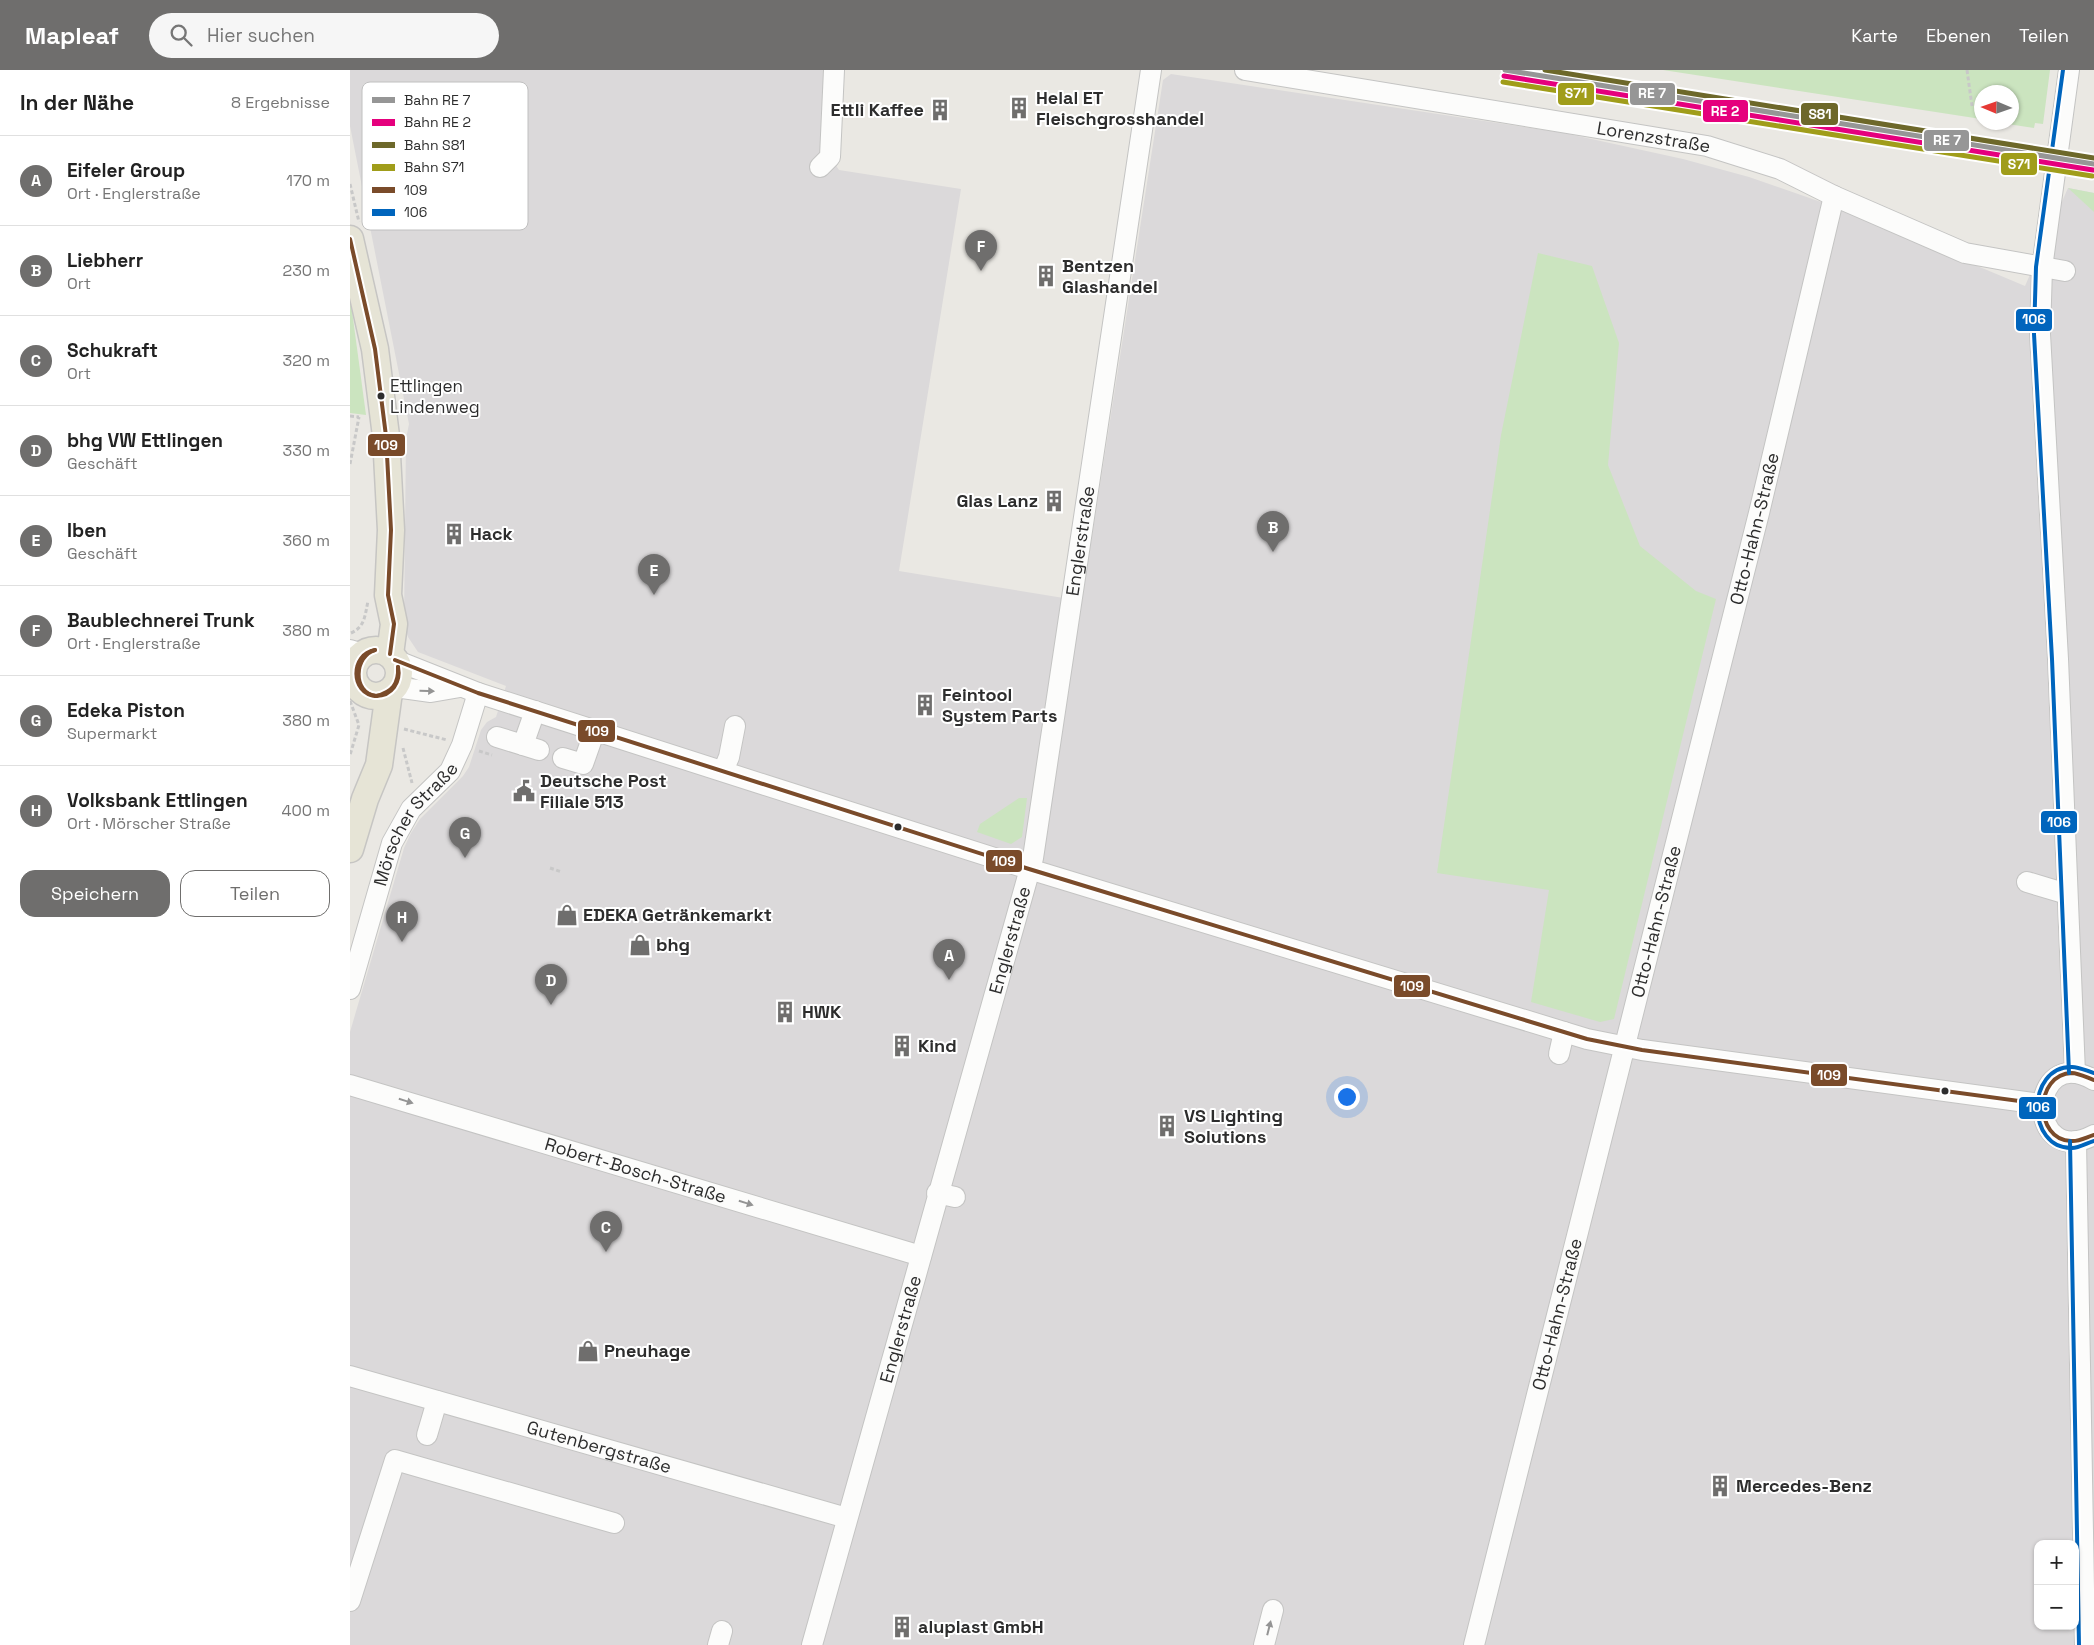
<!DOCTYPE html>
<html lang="de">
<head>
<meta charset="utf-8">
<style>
	:root { --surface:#fff; --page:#f6f6f6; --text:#222; --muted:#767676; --line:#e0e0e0; --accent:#6f6e6d }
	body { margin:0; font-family:"Space Grotesk",sans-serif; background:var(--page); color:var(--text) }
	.controls { position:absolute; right:15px; bottom:15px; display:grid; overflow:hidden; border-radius:10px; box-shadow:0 1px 4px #0004 }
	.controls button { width:45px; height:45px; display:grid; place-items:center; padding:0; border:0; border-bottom:1px solid var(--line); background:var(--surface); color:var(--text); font:25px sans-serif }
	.compass { position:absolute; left:1624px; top:15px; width:45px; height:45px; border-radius:50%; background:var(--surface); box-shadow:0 1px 4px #0004; rotate:272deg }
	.you { position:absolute; left:996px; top:1026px; width:18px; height:18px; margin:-12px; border:4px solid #fff; border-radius:50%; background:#1a73e8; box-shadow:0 0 0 8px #1a73e833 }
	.badge { display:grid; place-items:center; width:32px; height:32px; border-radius:50%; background:var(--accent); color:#fff; font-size:16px; font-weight:700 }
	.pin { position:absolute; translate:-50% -41px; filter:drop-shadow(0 1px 2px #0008) }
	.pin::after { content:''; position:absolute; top:26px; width:18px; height:15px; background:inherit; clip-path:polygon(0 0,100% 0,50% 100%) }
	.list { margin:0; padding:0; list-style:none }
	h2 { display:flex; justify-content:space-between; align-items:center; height:65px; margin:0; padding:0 20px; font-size:21px }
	h2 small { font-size:16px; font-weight:400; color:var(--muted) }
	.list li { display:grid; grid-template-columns:32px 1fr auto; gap:15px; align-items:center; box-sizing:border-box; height:90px; padding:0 20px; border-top:1px solid var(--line) }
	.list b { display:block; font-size:19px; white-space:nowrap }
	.list p { margin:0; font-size:16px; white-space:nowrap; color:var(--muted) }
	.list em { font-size:16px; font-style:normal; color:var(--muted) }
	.actions { display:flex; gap:10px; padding:15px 20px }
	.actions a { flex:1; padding:11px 0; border:1px solid var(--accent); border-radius:15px; text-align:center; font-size:18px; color:var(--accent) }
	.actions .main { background:var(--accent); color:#fff }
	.icon { flex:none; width:28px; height:28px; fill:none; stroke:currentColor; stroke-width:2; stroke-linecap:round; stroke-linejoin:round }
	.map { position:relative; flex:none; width:1744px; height:1575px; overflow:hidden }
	header { display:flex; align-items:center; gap:30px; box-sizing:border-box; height:70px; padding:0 25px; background:var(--accent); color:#fff }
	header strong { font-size:24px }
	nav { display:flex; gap:28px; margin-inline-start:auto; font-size:18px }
	.search { width:350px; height:45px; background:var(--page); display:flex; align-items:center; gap:12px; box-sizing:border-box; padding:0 18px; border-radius:28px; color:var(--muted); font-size:19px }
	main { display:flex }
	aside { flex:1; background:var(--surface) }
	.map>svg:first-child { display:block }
</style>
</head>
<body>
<header>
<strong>Mapleaf</strong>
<div class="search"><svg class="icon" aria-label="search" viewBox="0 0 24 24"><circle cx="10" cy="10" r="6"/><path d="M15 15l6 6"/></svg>Hier suchen</div>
<nav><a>Karte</a><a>Ebenen</a><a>Teilen</a></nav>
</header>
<main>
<aside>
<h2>In der Nähe<small>8 Ergebnisse</small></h2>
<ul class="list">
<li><span class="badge">A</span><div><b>Eifeler Group</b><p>Ort · Englerstraße</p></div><em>170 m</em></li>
<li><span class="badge">B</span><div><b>Liebherr</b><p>Ort</p></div><em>230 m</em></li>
<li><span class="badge">C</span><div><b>Schukraft</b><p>Ort</p></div><em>320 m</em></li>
<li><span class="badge">D</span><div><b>bhg VW Ettlingen</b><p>Geschäft</p></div><em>330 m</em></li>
<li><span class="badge">E</span><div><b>Iben</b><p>Geschäft</p></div><em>360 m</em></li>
<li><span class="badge">F</span><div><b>Baublechnerei Trunk</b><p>Ort · Englerstraße</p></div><em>380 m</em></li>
<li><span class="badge">G</span><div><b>Edeka Piston</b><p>Supermarkt</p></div><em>380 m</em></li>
<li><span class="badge">H</span><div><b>Volksbank Ettlingen</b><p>Ort · Mörscher Straße</p></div><em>400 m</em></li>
</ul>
<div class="actions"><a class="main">Speichern</a><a>Teilen</a></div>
</aside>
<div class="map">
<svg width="1744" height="1575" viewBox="0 0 1744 1575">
	<rect width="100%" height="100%" fill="#eae8e3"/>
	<path fill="#dbd9da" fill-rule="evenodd" d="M 0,0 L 491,0 L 485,94 L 489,100 L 611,119 L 549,501 L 732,531 L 813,10 L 821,4 L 1214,63 L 1333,89 L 1399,107 L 1494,140 L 1675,216 L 1718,118 L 1744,123 L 1744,1575 L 0,1575 L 0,962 L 54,778 L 61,763 L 70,749 L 113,706 L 119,697 L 131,660 L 137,652 L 146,647 L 156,616 L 68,582 L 58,567 L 54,553 L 56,369 L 59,354 L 0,56 ZM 1688,1474 L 1725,1474 L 1725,1556 L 1688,1556 Z"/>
	<g fill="#cbe4bf">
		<polygon points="1313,0 1700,0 1693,54 1685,53 1684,58 1651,53 1662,52 1662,22 1632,22 1631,49"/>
		<polygon points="1718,118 1744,123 1744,142"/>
		<polygon points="1188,183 1242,196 1269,273 1258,395 1290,476 1346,521 1366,529 1264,949 1250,952 1181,932 1199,820 1087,803 1151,365"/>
		<polygon points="0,232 2,241 16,345 0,343"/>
		<polygon points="669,728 677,728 672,767 661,774 627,762 630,754"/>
	</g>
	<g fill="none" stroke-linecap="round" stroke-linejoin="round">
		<g stroke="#c4c4c3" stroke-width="22">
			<g id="minor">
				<path id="s1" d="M 895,0 L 1357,76 L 1430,99 L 1484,126 L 1615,183 L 1715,201"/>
				<polyline points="1719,0 1692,198 1690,264 1708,589 1725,1003"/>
				<polyline points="470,97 480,87 484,0"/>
				<polyline points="0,580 13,584"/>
				<polyline points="45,590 128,623 415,715 679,799 1237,969 1292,980 1691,1034"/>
				<polyline points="0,602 3,604"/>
				<polyline points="45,617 81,622 110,617"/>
				<polyline points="185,641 173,675 189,680"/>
				<polyline points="147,667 173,675"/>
				<polyline points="213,688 233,694 245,660"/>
				<polyline points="373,701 379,687 385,656"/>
				<polyline points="1677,812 1717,824"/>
				<path id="s2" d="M 0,919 L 42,773 L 61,739 L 100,701 L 112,675 L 128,623"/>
				<polyline points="1209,984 1214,962"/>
				<path d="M 1744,1010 C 1677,972 1675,1101 1744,1065"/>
				<path id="s3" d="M 0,1015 L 571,1186"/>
				<polyline points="1726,1071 1735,1575"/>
				<polyline points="587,1123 605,1127"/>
				<path id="s4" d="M 0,1306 L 497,1448"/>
				<polyline points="77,1365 87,1331"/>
				<polyline points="0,1531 45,1390 264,1453"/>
				<polyline points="368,1575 372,1561"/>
				<path id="s5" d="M 462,1575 L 683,788 L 801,0"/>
				<polyline points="914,1575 923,1540"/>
				<path id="s6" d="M 1124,1575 L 1409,443 L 1484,126"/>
			</g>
		</g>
		<g stroke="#c6c5c3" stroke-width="29">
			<g id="major">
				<polyline points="0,169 25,279 36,366 41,460 38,525 44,554 40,584"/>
				<circle cx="26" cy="603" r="23"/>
				<polyline points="0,779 15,729 29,695 39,622"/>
			</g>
		</g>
		<g stroke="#c8c8c8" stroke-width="3" stroke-dasharray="4 2.5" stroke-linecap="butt">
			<polyline points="1617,0 1622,36"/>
			<polyline points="0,114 9,152"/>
			<polyline points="0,346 9,347"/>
			<polyline points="0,394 9,347"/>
			<path d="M 1,563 C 15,557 15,545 18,531"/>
			<polyline points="0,631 9,655 0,685"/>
			<polyline points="54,659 97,670"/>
			<polyline points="53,678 62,713"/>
			<polyline points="129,681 142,685"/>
			<polyline points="200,798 212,802"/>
		</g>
		<use href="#minor" stroke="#fcfcfb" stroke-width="20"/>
		<use href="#major" stroke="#e6e4d6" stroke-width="26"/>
		<polyline stroke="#dfdfe0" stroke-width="4" points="1720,100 1744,107"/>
		<g stroke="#fff" stroke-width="8">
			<g id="bus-1">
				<polyline points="0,169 25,279 36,366 41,460 38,525 44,554 40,584"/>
				<path d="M 25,580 C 4,586 2,623 26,626"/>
				<path d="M 25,580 C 0,584 0,624 26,626"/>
				<polyline points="45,590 128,623 679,799 1237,969 1292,980 1691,1034"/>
				<path d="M 26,626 C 42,626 51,612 48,597"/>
				<path d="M 26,626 C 42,622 49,614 48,597"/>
				<path d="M 1744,1010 C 1738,1008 1728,1003 1722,1003 C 1684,1004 1684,1070 1721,1071 C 1728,1072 1737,1067 1744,1065"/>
			</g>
		</g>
		<g stroke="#fff" stroke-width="8">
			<g id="bus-2">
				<polyline points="1713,0 1686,197 1684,264 1702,589 1719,1003"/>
				<path d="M 1744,1003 C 1737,1001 1729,997 1722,997 C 1676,996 1676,1079 1722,1078 C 1729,1078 1737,1073 1744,1071"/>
				<polyline points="1720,1071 1729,1575"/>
			</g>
		</g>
		<use href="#bus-1" stroke="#7a4b2a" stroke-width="4"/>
		<use href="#bus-2" stroke="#0065bd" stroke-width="4"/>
		<g stroke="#fff" stroke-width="9">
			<polyline id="rail-1" points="1155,0 1744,94"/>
		</g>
		<g stroke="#fff" stroke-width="9">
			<polyline id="rail-2" points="1154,6 1743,100"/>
		</g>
		<g stroke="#fff" stroke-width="9">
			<polyline id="rail-3" points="1195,0 1744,88"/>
		</g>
		<g stroke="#fff" stroke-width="9">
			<polyline id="rail-4" points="1153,12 1742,106"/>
		</g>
		<use href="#rail-1" stroke="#969696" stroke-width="5"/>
		<use href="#rail-2" stroke="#e5007d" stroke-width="5"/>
		<use href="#rail-3" stroke="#6d682a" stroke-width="5"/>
		<use href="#rail-4" stroke="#a09d1a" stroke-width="5"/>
	</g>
	<defs><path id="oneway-solid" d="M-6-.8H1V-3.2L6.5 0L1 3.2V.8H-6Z" transform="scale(1.25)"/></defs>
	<g fill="#949494">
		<use href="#oneway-solid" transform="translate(77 621) rotate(2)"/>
		<use href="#oneway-solid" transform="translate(56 1031) rotate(17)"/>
		<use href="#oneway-solid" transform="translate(396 1133) rotate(17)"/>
		<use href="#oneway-solid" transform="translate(919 1558) rotate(-76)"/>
	</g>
	<defs>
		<g id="building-bare" transform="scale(1.725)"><path d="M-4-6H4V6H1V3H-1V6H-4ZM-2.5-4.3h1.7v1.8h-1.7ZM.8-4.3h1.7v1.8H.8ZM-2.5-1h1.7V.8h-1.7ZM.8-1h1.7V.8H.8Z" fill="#6f6e6d" stroke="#fff" stroke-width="2.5" paint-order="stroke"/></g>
		<g id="civic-bare" transform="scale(1.725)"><path d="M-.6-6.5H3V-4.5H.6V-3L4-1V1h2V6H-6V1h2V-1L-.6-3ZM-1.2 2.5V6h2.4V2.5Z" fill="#6f6e6d" stroke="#fff" stroke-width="2.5" paint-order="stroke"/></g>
		<g id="shop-bare" transform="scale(1.725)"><path d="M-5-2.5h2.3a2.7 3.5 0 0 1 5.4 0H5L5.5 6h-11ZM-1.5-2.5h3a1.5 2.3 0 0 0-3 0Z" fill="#6f6e6d" stroke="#fff" stroke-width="2.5" paint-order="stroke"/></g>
	</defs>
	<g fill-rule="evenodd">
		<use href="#building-bare" x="669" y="38"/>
		<use href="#building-bare" x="590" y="40"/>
		<use href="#building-bare" x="696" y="206"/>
		<use href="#building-bare" x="704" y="431"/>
		<use href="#building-bare" x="104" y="464"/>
		<use href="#building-bare" x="575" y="635"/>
		<use href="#civic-bare" x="174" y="721"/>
		<use href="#shop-bare" x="217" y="845"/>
		<use href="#shop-bare" x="290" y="875"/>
		<use href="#building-bare" x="435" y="942"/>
		<use href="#building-bare" x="552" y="976"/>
		<use href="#building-bare" x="817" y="1056"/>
		<use href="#shop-bare" x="238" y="1281"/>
		<use href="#building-bare" x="1370" y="1416"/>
		<use href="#building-bare" x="552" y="1557"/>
	</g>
	<g fill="#2d2d2d" stroke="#fff" stroke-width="2">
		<circle cx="31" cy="326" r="4.5"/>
		<circle cx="548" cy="757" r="4.5"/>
		<circle cx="1595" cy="1021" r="4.5"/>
	</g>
	<g text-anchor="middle" stroke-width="4" stroke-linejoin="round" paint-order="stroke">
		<g font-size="17" fill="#2d2d2d" stroke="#fff" text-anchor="start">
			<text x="40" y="322">Ettlingen<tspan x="40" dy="21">Lindenweg</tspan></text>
		</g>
		<g font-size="18" font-weight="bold" fill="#2d2d2d" stroke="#fff" text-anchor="start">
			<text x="686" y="34">Helal ET<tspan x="686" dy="21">Fleischgrosshandel</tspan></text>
			<text x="574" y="46" text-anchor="end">Ettli Kaffee</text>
			<text x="712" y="202">Bentzen<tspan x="712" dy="21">Glashandel</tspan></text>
			<text x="688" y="437" text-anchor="end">Glas Lanz</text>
			<text x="120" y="470">Hack</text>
			<text x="592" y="631">Feintool<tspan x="592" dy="21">System Parts</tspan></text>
			<text x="190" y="717">Deutsche Post<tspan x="190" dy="21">Filiale 513</tspan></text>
			<text x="233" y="851">EDEKA Getränkemarkt</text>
			<text x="306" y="881">bhg</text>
			<text x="452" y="948">HWK</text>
			<text x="568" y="982">Kind</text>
			<text x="834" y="1052">VS Lighting<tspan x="834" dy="21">Solutions</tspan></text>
			<text x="254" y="1287">Pneuhage</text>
			<text x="1386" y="1422">Mercedes-Benz</text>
			<text x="568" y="1563">aluplast GmbH</text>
		</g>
		<g font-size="18" fill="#2d2d2d" stroke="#fff">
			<text dy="6" stroke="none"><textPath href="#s1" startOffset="414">Lorenzstraße</textPath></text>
			<text dy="6" stroke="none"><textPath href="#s6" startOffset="1151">Otto-Hahn-Straße</textPath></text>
			<text dy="6" stroke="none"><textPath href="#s5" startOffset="1138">Englerstraße</textPath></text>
			<text dy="6" stroke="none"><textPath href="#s2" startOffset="180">Mörscher Straße</textPath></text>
			<text dy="6" stroke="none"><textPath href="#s6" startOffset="746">Otto-Hahn-Straße</textPath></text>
			<text dy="6" stroke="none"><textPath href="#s5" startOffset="732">Englerstraße</textPath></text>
			<text dy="6" stroke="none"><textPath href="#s3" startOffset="298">Robert-Bosch-Straße</textPath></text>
			<text dy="6" stroke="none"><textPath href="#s6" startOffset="341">Otto-Hahn-Straße</textPath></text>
			<text dy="6" stroke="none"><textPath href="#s5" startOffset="328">Englerstraße</textPath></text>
			<text dy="6" stroke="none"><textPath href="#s4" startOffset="259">Gutenbergstraße</textPath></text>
		</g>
	</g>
	<rect x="12" y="12" width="166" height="148" rx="8" fill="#fff" stroke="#c0c0c0" stroke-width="1"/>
	<rect x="22" y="27" width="23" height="6" fill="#969696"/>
	<rect x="22" y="49" width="23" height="7" fill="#e5007d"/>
	<rect x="22" y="72" width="23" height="6" fill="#6d682a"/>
	<rect x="22" y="94" width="23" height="7" fill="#a09d1a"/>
	<rect x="22" y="117" width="23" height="6" fill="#7a4b2a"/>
	<rect x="22" y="139" width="23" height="7" fill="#0065bd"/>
	<g font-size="14" fill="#2d2d2d">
		<text x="54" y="35">Bahn RE 7</text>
		<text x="54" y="57">Bahn RE 2</text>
		<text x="54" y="80">Bahn S81</text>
		<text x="54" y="102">Bahn S71</text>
		<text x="54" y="125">109</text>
		<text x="54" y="147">106</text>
	</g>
	<g stroke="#fff" stroke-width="2">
		<rect x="1279" y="12" width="47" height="24" rx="5" fill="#969696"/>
		<rect x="1207" y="12" width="38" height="24" rx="5" fill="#a09d1a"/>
		<rect x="1352" y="29" width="47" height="24" rx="5" fill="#e5007d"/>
		<rect x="1450" y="32" width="39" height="24" rx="5" fill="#6d682a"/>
		<rect x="1573" y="59" width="47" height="23" rx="5" fill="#969696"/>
		<rect x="1650" y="82" width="38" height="24" rx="5" fill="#a09d1a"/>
		<rect x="1665" y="238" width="38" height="24" rx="5" fill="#0065bd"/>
		<rect x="17" y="363" width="39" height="24" rx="5" fill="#7a4b2a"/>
		<rect x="227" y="649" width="39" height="24" rx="5" fill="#7a4b2a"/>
		<rect x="1690" y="740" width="38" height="24" rx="5" fill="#0065bd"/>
		<rect x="635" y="779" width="38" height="24" rx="5" fill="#7a4b2a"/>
		<rect x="1043" y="904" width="38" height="24" rx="5" fill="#7a4b2a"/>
		<rect x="1460" y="993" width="38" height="24" rx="5" fill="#7a4b2a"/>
		<rect x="1668" y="1026" width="39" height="24" rx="5" fill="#0065bd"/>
	</g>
	<g font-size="14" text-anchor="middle" font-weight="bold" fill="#fff">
		<text x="1302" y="28">RE 7</text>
		<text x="1226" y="28">S71</text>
		<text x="1375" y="46">RE 2</text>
		<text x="1470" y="49">S81</text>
		<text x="1597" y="75">RE 7</text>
		<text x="1669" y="99">S71</text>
		<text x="1684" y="254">106</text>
		<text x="36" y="380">109</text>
		<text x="247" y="666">109</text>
		<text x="1709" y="757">106</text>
		<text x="654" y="796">109</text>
		<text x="1062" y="921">109</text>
		<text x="1479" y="1010">109</text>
		<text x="1688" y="1042">106</text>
	</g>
</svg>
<div class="controls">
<button>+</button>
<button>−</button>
</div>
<svg class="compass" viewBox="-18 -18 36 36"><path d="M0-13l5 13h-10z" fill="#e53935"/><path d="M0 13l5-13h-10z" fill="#767676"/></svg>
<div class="you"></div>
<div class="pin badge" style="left:599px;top:910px">A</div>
<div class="pin badge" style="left:923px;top:482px">B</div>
<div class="pin badge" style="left:256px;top:1182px">C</div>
<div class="pin badge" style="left:201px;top:935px">D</div>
<div class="pin badge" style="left:304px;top:525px">E</div>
<div class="pin badge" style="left:631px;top:201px">F</div>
<div class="pin badge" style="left:115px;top:788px">G</div>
<div class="pin badge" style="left:52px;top:872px">H</div>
</div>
</main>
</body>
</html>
